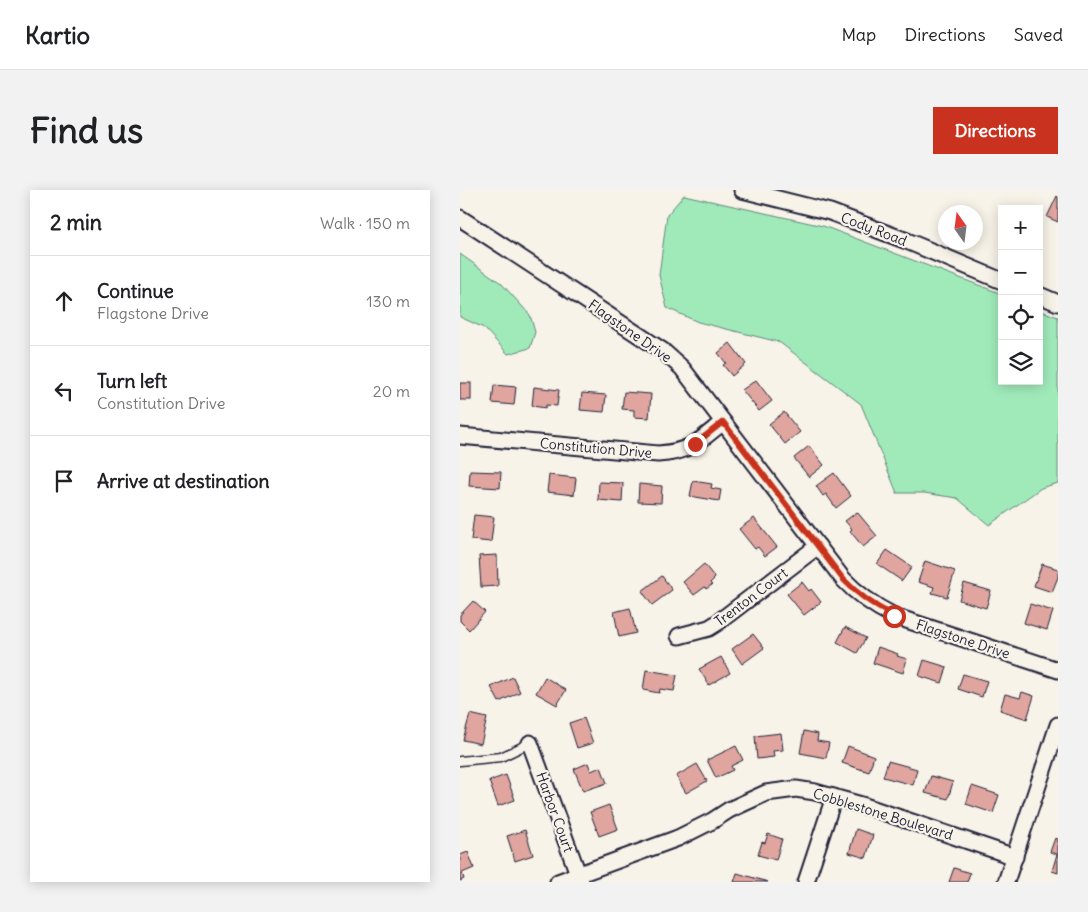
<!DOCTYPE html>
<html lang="en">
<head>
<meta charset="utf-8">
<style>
	:root { --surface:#fff; --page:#f2f2f2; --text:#202124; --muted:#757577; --line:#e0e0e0; --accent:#c8321e }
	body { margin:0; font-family:Delius,sans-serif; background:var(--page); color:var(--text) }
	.controls { position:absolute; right:15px; top:15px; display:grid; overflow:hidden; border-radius:0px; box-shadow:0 2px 12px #0003 }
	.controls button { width:45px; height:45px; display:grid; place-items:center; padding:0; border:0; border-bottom:1px solid var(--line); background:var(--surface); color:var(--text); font:25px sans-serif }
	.compass { position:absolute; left:478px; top:15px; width:45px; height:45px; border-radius:50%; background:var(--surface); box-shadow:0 2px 12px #0003; rotate:346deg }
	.stop { position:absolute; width:15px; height:15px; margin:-11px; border:4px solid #c8321e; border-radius:50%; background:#fff }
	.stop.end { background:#c8321e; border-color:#fff; box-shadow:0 1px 5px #0008 }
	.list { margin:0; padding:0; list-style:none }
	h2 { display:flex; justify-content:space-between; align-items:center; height:65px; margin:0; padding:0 20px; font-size:21px }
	h2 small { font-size:16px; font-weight:400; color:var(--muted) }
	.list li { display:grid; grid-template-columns:32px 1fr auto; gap:15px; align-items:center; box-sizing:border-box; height:90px; padding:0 20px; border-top:1px solid var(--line) }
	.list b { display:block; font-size:19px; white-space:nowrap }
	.list p { margin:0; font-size:16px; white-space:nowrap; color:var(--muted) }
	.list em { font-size:16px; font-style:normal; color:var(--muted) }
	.icon { flex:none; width:28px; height:28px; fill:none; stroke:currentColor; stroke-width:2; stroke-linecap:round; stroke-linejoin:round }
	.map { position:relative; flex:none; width:598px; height:692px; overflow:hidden; border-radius:0px }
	header { display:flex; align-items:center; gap:30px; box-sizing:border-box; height:70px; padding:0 25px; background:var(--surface); border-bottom:1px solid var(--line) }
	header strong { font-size:24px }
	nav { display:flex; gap:28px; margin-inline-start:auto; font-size:18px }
	.intro { display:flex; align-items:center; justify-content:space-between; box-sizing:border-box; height:120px; padding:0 30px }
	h1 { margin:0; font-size:35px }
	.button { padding:12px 22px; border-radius:0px; background:var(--accent); color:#fff; font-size:18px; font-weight:700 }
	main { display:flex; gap:30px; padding:0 30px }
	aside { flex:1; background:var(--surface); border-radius:0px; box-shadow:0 2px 12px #0003 }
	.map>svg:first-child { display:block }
</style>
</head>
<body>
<header>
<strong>Kartio</strong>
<nav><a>Map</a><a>Directions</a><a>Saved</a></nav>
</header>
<div class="intro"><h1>Find us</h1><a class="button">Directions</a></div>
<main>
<aside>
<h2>2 min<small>Walk · 150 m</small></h2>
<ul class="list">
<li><svg class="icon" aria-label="ahead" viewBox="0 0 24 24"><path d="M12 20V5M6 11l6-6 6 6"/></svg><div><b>Continue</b><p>Flagstone Drive</p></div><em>130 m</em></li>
<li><svg class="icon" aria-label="left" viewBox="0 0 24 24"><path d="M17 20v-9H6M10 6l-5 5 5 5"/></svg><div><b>Turn left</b><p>Constitution Drive</p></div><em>20 m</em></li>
<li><svg class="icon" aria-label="arrive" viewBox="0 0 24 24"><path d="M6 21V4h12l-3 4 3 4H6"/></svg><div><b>Arrive at destination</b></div></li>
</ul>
</aside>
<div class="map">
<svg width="598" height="692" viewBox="0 0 598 692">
	<rect width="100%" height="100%" fill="#f7f3e8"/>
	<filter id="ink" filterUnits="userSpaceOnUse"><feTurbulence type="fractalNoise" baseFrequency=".02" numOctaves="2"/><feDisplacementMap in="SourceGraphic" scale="10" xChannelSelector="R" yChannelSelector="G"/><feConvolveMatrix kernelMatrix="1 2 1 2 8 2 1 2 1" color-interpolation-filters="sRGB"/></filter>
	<g filter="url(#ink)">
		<g fill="#a0eaba" stroke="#61867a">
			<polygon points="224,5 363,36 542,104 542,191 579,191 579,120 598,127 598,293 581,298 529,335 497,308 464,303 437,303 401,214 319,152 238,132 207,118 199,85 207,25"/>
			<polygon points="0,64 41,93 70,125 75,142 70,158 48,164 24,138 0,127"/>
		</g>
		<g fill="#dfa59e" stroke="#22223b">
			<polygon points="597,6 598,7 598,32 587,27"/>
			<polygon points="270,153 286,174 272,186 263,175 266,173 258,163"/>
			<polygon points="296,190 312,211 299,221 282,200"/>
			<rect x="0" y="193" width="11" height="17"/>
			<polygon points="34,195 56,197 54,215 32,213"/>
			<polygon points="74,197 99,200 97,216 86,215 86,218 72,216"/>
			<polygon points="164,202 191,204 189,228 174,227 174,220 162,219"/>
			<polygon points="122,203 146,205 144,222 120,220"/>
			<polygon points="324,222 340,242 325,254 309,234"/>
			<polygon points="349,256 364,275 349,287 334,268"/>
			<polygon points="10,281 41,282 40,298 9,296"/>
			<polygon points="374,283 391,306 376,318 366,304 363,306 356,296"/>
			<polygon points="89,285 116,288 114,305 87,302"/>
			<polygon points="233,291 252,294 251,298 261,300 259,311 230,306"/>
			<polygon points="139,292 163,293 162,312 138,310"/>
			<polygon points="179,294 202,296 201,313 178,312"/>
			<polygon points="397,322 417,346 403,357 390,341 392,339 385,331"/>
			<polygon points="14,325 34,327 31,352 11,350"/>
			<polygon points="294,328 317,357 305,366 298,357 295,359 279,339"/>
			<polygon points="427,360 452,377 442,391 417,374"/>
			<polygon points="37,365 38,396 21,397 19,366"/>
			<polygon points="465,371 495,381 487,407 472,403 474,397 458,392"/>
			<polygon points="244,374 255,388 250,393 252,395 246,399 245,397 234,405 223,392"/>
			<polygon points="582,374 598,379 598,387 592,402 574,396"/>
			<polygon points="202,386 212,400 192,415 182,401"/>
			<polygon points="342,392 349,401 351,399 361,412 344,425 327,404"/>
			<polygon points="504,393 531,401 526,418 499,410"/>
			<polygon points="13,411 25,422 9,440 0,431 0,425"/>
			<polygon points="570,414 593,421 587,440 564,433"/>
			<polygon points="170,418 176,443 159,447 154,422"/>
			<polygon points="385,437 406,448 397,463 377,452"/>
			<polygon points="293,444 304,458 282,474 272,459"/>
			<polygon points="418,457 438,464 437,466 447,469 443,483 413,473"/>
			<polygon points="261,467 270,483 249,495 239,479"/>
			<polygon points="464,470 487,477 482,493 459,486"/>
			<polygon points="186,480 217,485 214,501 200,499 199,503 183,500"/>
			<polygon points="503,484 527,491 522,507 498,499"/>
			<polygon points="53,487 60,502 39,512 31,497"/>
			<polygon points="85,487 106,500 97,515 76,503"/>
			<polygon points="562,502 574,506 567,529 540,520 545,504 560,508"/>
			<polygon points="10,524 27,528 21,554 3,550"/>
			<polygon points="124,528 133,553 117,558 109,533"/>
			<polygon points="344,541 358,544 357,551 369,553 366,568 340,563"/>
			<polygon points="321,543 323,560 313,561 314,567 297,569 295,546"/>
			<polygon points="276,556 283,570 271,576 273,580 256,588 247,570"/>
			<polygon points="388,556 414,566 409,582 382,573"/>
			<polygon points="428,571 457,579 453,595 423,587"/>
			<polygon points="128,573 131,581 141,577 147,593 123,601 114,579"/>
			<polygon points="237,574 247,591 226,603 216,586"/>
			<polygon points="46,585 55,610 38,616 29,591"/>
			<polygon points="471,586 493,592 488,609 465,603"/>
			<polygon points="512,596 539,605 533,623 506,614"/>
			<polygon points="149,615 158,639 139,646 130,622"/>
			<polygon points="396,639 413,645 406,668 389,663"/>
			<polygon points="65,640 73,665 55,671 47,646"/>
			<polygon points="308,644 322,649 316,670 298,665 302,652 305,653"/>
			<polygon points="595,648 598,649 598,683 592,681 597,664 590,662"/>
			<polygon points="8,662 14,678 2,683 4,689 0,691 0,665"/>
			<polygon points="494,678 510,683 507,692 489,692"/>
			<polygon points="277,683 308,692 274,692"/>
		</g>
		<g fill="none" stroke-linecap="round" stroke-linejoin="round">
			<g stroke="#22223b" stroke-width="11">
				<polyline id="service" points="0,571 41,567 70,553"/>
			</g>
			<g stroke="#22223b" stroke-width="19">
				<g id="minor">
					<polyline points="282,0 370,22 447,51 542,91"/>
					<path d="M 0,28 L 203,161 L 222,178 L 383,389 C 398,405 414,416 434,426 L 598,480"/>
					<polyline points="579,105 598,113"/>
					<path d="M 0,246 L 198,264 C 231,262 239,251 263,232"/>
					<polyline points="219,446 249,438 257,433 358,356"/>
					<polyline points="70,553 121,692"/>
					<polyline points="98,692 218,648 252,631 269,620 306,603 336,599 355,602 405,616 555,667"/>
					<polyline points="346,692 374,607"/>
					<polyline points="546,692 598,535"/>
				</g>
			</g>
			<use href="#service" stroke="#f7f3e8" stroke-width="8"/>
			<use href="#minor" stroke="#f7f3e8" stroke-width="15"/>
		</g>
	</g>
	<g fill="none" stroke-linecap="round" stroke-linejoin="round" filter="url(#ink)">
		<path stroke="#c8321e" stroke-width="6" d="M 235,254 L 263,232 L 383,389 C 398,405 414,416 434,426"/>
	</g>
	<g text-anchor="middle" stroke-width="4.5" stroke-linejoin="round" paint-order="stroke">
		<g font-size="14" fill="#22223b" stroke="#f7f3e8">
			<text transform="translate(414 39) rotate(21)" y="5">Cody Road</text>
			<text transform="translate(170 141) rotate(35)" y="5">Flagstone Drive</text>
			<text transform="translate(136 258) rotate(5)" y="5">Constitution Drive</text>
			<text transform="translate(291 407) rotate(-37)" y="5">Trenton Court</text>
			<text transform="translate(503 449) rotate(18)" y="5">Flagstone Drive</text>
			<text transform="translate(95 622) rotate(70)" y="5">Harbor Court</text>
			<text transform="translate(423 624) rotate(17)" y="5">Cobblestone Boulevard</text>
		</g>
	</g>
</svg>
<div class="controls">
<button>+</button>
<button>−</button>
<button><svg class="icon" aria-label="locate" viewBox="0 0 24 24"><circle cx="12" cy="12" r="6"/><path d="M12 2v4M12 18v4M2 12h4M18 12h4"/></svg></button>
<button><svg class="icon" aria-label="layers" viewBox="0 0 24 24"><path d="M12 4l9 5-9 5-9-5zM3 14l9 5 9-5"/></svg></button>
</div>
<svg class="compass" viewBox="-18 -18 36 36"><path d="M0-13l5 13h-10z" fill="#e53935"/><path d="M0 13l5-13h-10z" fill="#757577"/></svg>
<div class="stop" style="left:434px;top:426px"></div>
<div class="stop end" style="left:235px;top:254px"></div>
</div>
</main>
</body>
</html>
